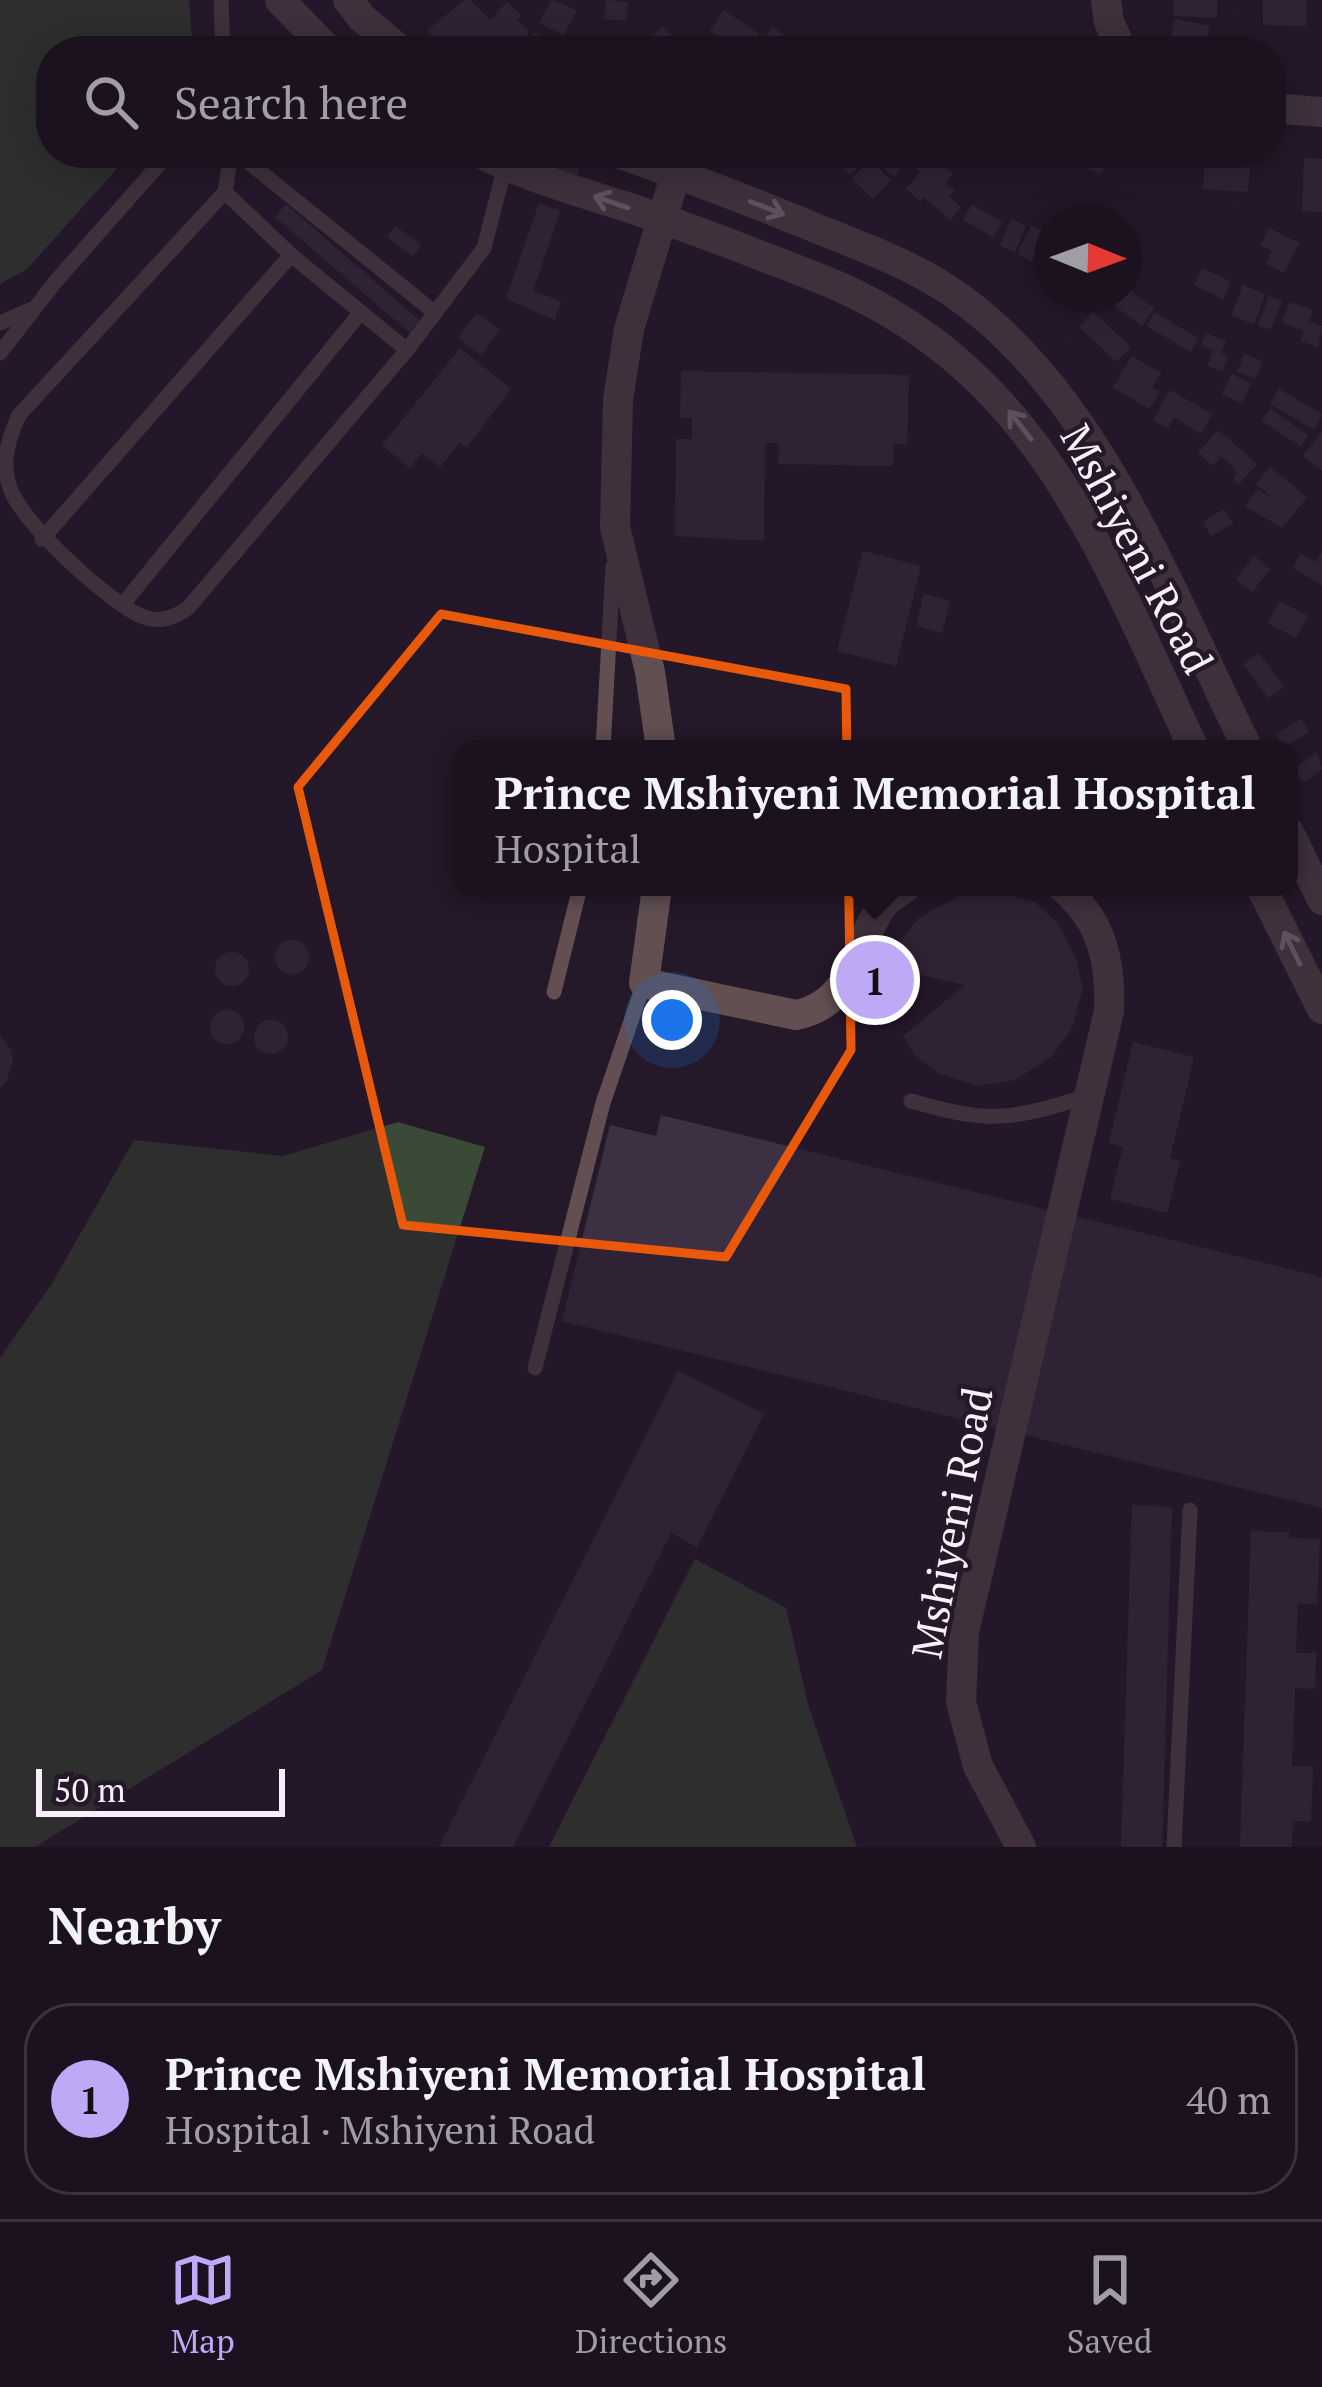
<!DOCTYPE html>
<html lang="en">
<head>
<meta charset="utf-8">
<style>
	:root { --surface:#1c121f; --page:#29202c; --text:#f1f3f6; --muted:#a09ea4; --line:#3a323d; --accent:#bda9f5 }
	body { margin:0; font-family:"PT Serif",serif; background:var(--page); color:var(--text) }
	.compass { position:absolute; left:1034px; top:204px; width:108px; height:108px; border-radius:50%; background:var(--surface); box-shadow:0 6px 30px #0003; rotate:91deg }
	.scale { position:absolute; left:36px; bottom:30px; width:249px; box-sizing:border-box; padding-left:12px; border:6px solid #f8effb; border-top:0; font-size:33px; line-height:42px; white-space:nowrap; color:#f8effb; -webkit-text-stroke:9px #251829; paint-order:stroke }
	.you { position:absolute; left:672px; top:1020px; width:42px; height:42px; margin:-30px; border:9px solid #fff; border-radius:50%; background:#1a73e8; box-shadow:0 0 0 18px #1a73e833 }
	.badge { display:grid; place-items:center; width:78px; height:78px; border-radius:50%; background:var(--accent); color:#111; font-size:39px; font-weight:700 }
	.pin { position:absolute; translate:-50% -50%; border:6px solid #fff; box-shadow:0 3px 12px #0006 }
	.popup { position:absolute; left:452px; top:740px; width:846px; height:156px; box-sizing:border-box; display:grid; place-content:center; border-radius:24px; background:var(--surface); filter:drop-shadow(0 3px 9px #0005); font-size:39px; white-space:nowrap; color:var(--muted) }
	.popup b { font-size:45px; color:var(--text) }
	.popup::after { content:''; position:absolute; left:50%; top:100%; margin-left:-24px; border:24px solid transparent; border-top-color:var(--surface) }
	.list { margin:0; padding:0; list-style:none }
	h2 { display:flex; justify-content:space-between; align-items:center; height:156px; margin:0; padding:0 48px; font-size:51px }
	h2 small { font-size:39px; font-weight:400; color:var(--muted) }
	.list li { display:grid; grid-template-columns:78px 1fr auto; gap:36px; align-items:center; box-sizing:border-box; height:192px; margin:0 24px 24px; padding:0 24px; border:3px solid var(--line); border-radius:48px }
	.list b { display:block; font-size:45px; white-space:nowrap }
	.list p { margin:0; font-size:39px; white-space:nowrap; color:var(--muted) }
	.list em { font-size:39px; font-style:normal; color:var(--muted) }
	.icon { flex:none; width:66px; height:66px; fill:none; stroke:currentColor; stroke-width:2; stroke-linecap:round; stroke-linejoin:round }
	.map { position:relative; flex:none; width:1322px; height:1847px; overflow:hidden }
	.search { position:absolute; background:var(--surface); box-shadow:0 6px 30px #0003; left:36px; right:36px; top:36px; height:132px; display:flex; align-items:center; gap:30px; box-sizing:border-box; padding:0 42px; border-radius:48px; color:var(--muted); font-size:45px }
	.sheet { height:372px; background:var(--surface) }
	nav { display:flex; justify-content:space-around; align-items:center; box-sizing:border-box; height:168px; border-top:3px solid var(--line); background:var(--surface); font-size:33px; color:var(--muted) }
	nav a { display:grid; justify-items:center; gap:6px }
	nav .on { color:var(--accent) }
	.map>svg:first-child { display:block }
</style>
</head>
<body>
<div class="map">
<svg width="1322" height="1847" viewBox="0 0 1322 1847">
	<rect width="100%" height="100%" fill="#251829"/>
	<g fill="#3b4a37">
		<polygon points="0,0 189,0 193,51 51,51 51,153 131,153 27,269 0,284"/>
		<polygon points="398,1122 485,1147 322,1670 35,1847 0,1847 0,1358 51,1285 134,1140 283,1156"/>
		<polygon points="695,1559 786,1608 809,1708 857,1847 549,1847"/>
	</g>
	<g fill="#3e3043">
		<polygon points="464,0 470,0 490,20 507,2 521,15 517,20 530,31 516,47 503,34 500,37 514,51 464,51 448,35 442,41 427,31"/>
		<polygon points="552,0 577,10 564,35 539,23"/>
		<polygon points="606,0 628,2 626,21 604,19"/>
		<polygon points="1173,0 1217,0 1217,18 1173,16"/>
		<polygon points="1263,0 1307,0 1306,26 1263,25"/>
		<polygon points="724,10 759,34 749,50 730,37 726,42 710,31"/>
		<polygon points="1175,19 1210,26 1205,48 1170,41"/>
		<polygon points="662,26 676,38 673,41 684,51 658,51 648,42"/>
		<polygon points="773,26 806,51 765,51 759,46"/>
		<polygon points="534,32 558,46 556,51 526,51 525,46"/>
		<polygon points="547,153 584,153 571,198 535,186"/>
		<polygon points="849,153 872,153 850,175 839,164"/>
		<polygon points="892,153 913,153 894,177 881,166"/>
		<polygon points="929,153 953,174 946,183 954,190 949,197 961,207 951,220 923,197 920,201 906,189 920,172 916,168"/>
		<polygon points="1058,153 1128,153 1124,168 1105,163 1102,174 1079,167 1081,161"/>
		<polygon points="1205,153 1251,153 1248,192 1203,189"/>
		<polygon points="1304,158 1322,159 1322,212 1302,211"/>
		<polygon points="869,159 891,180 873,199 852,179"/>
		<polygon points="539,203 560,211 533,291 561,301 555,320 506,299"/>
		<polygon points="286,204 428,328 417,339 275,217"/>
		<polygon points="972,205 1002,222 993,237 963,220"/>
		<polygon points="1011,219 1026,226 1015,252 1000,246"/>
		<polygon points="1032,225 1046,232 1032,261 1017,254"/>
		<polygon points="395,226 421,245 413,256 387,237"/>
		<polygon points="1269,228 1299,243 1284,273 1266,264 1272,251 1261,245"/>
		<polygon points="1202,268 1231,282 1223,299 1194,285"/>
		<polygon points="1243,285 1265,294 1254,324 1231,316"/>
		<polygon points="1124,286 1154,308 1142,326 1109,302 1115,294 1124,294"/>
		<polygon points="1269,296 1282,301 1270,330 1258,325"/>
		<polygon points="1289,302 1313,310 1309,322 1322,326 1318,347 1301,341 1304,331 1282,323"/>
		<polygon points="1093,312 1131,347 1117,362 1079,327"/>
		<polygon points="1154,312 1198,338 1191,352 1147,326"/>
		<polygon points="477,313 500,330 481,355 458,338"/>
		<polygon points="1206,333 1226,341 1221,353 1228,356 1223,371 1208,366 1213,350 1201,346"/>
		<polygon points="460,348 511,389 466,448 459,443 440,467 422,453 410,468 382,445"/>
		<polygon points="1245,354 1263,362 1255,379 1237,371"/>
		<polygon points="1132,356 1161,373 1152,388 1160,392 1149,409 1113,387"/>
		<polygon points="681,371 909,375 907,444 893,444 893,466 778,464 779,443 765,443 764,541 675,536 676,439 692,439 692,418 680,418"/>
		<polygon points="1232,374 1251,384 1242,404 1222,394"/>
		<polygon points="1279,389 1322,414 1315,430 1270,404"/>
		<polygon points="1170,390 1212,414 1201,434 1174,417 1168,428 1153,420"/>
		<polygon points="1270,409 1308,435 1301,447 1262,421"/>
		<polygon points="1218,430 1257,464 1239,484 1233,479 1237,474 1232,466 1221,456 1213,466 1198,453"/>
		<polygon points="1322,431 1322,470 1303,456"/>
		<polygon points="1270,467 1307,497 1282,528 1245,506 1258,489 1279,503 1256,484"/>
		<polygon points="1224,509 1233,523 1211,536 1203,522"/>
		<polygon points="863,551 921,566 896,666 837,651"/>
		<polygon points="1322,551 1322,585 1293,568 1301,554 1315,562"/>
		<polygon points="1254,556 1270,569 1252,592 1236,579"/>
		<polygon points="924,594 950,601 942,633 916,626"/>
		<polygon points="1280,601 1308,616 1296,638 1268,623"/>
		<polygon points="1259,653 1284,687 1268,698 1243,664"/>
		<polygon points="1301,719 1309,732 1283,748 1276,734"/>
		<polygon points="1317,752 1322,769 1303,783 1293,769"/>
		<polygon points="994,892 1035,902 1058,924 1076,959 1083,989 1071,1030 1051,1057 1015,1080 979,1086 940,1074 916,1057 903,1036 965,985 893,968 896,946 919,918 958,896"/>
		<circle cx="292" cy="957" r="17"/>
		<circle cx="232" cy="969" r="17"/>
		<circle cx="227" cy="1027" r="17"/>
		<circle cx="271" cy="1037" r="17"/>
		<polygon points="0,1035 11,1050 13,1061 6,1082 0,1088"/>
		<polygon points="1133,1042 1194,1057 1170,1158 1180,1161 1167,1213 1110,1199 1123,1147 1109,1143"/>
		<polygon points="661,1115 1322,1277 1322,1508 562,1321 610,1125 656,1136"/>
		<polygon points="678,1371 764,1414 697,1547 671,1533 513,1847 439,1847"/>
		<polygon points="1132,1505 1172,1507 1162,1847 1121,1847"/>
		<polygon points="1251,1531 1289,1532 1289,1538 1320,1539 1317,1604 1298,1603 1296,1653 1316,1653 1315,1689 1295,1688 1292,1766 1313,1766 1311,1821 1293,1821 1292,1847 1240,1847"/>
	</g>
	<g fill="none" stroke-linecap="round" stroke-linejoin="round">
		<g stroke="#614f52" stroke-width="15">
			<polyline points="221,0 223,51"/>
			<path d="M 231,153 L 225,192 L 19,415 C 8,439 1,462 10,488 C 20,521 111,605 144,617 C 159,623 176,617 188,608 L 407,350 L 484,248 L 506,162"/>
			<polyline points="237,153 434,312"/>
			<polyline points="225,192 291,255 407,350"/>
			<polyline points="0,323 30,310"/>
			<polyline points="0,353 56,281 169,153"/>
			<polyline points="42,539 291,255"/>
			<polyline points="123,604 361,312"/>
			<polyline points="603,749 613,566"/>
			<polyline points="554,992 580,887"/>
			<path d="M 911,1101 C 991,1124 1010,1120 1088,1096"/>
			<polyline points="535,1368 603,1103 644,983"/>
			<polyline points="1174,1847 1190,1510"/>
		</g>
		<g stroke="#614f52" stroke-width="30">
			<polyline points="280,0 329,51"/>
			<polyline points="348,0 362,18 401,51"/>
			<polyline points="1106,0 1109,22 1122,51"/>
			<polyline points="1271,108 1322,112"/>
			<path d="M 480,153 C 530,179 588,194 642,212 C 702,232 762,256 821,279 C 1039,367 1102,553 1194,749"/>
			<path d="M 618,153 C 687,177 756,203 823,231 C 865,248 909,264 947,289 C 1097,387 1170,594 1248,749"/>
			<polyline points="661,749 650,672 615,527 618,400 629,329 676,173"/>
			<polyline points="1289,832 1322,900"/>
			<path d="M 657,887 L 644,983 L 796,1015 C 856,1003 854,943 883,905 C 888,898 899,892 906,887"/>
			<polyline points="1261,887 1322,1009"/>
			<path d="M 1021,1847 L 978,1766 L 961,1702 L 964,1632 L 1109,1011 C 1111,961 1102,920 1062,887"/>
		</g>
	</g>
	<defs><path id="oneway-shaft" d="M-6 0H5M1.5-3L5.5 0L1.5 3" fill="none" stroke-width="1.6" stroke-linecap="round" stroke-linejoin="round" transform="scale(3)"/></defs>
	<g stroke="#a5979e">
		<use href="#oneway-shaft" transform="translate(611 202) rotate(-161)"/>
		<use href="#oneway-shaft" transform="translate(767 208) rotate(21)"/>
		<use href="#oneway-shaft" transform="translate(1020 425) rotate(-128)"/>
		<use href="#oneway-shaft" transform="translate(1292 948) rotate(-116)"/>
	</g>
	<path d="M0 0H1322V1847H0ZM 441,614 L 846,689 L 851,1050 L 726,1257 L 403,1225 L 298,787 Z" fill="#251829" fill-opacity=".55" fill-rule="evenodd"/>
	<path fill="none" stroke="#e8590c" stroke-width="9" stroke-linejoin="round" d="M 441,614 L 846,689 L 851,1050 L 726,1257 L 403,1225 L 298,787 Z"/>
	<g text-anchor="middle" stroke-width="9" stroke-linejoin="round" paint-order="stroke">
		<g font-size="42" fill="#f8effb" stroke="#251829">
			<text transform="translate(1137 549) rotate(62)" y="15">Mshiyeni Road</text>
			<text transform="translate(952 1523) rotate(-79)" y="15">Mshiyeni Road</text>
		</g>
	</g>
</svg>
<svg class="compass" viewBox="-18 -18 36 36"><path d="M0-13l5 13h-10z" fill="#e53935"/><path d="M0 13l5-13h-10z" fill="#a09ea4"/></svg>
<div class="scale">50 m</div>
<div class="you"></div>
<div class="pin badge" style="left:875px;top:980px">1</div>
<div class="popup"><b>Prince Mshiyeni Memorial Hospital</b>Hospital</div>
<div class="search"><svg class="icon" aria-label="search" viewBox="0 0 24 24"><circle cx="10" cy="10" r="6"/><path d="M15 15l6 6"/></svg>Search here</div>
</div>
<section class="sheet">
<h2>Nearby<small></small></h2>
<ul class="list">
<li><span class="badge">1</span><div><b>Prince Mshiyeni Memorial Hospital</b><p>Hospital · Mshiyeni Road</p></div><em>40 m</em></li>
</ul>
</section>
<nav>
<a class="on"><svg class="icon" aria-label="map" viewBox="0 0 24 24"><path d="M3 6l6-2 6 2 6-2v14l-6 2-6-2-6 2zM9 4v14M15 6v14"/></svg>Map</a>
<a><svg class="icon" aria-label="directions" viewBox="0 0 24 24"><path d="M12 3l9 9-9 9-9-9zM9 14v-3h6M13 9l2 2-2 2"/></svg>Directions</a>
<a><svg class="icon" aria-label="saved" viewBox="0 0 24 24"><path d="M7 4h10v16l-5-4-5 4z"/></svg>Saved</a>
</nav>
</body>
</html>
